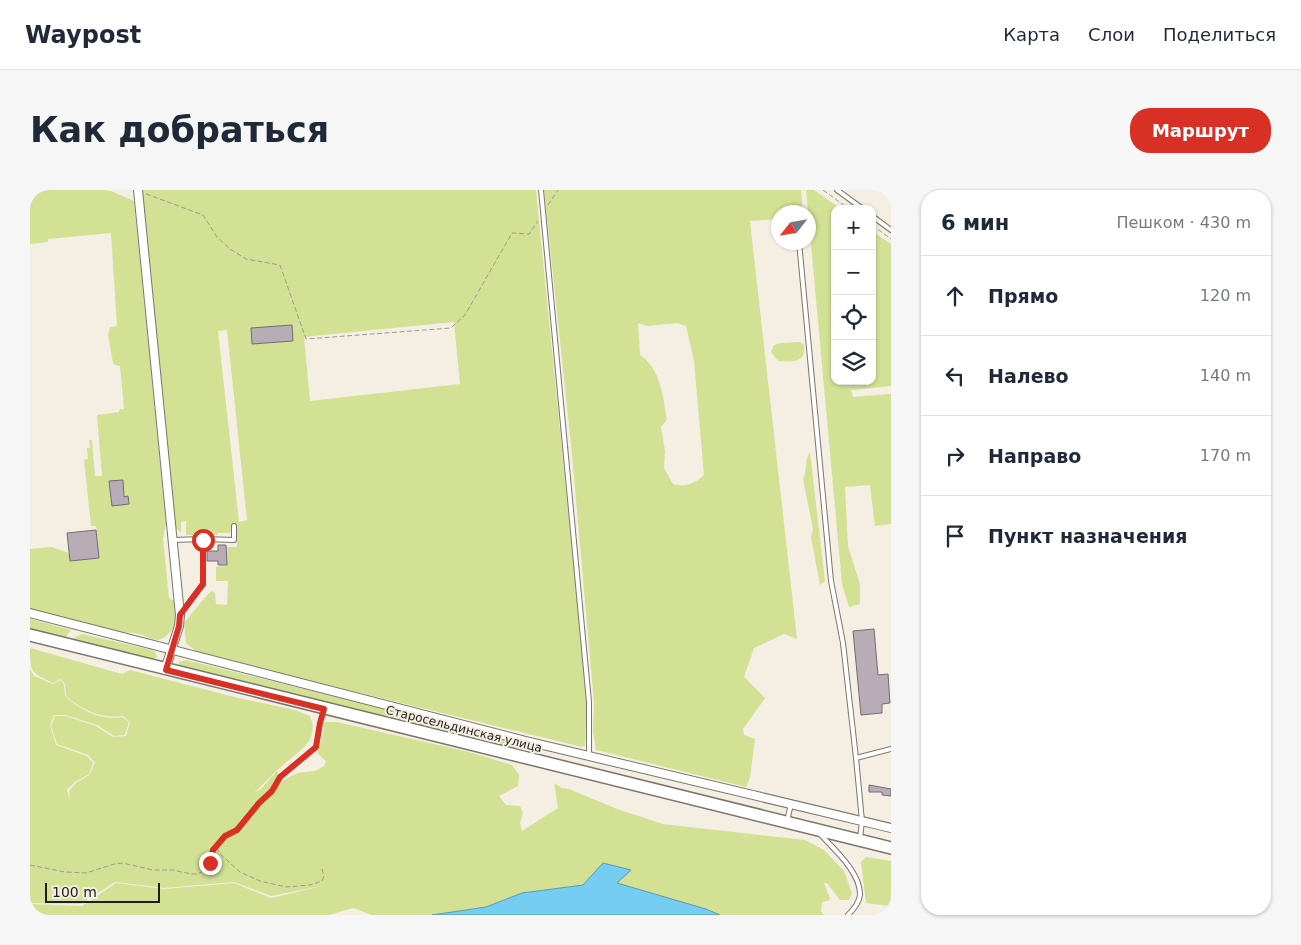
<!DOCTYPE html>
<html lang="ru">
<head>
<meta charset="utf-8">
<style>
	:root { --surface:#fff; --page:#f6f6f7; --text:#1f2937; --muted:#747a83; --line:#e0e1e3; --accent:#d93025 }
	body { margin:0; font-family:"DejaVu Sans",sans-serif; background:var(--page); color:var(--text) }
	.controls { position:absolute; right:15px; top:15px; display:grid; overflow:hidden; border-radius:10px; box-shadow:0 1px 4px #0004 }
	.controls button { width:45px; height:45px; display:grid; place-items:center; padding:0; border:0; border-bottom:1px solid var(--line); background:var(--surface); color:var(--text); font:25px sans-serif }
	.compass { position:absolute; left:741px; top:15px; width:45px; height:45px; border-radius:50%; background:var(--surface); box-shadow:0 1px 4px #0004; rotate:239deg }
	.scale { position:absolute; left:15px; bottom:12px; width:115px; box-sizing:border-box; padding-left:5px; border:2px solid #201d19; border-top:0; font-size:14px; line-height:18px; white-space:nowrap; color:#201d19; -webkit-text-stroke:4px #f5eee3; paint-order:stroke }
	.stop { position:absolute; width:15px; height:15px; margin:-11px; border:4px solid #d93025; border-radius:50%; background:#fff }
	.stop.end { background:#d93025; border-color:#fff; box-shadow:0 1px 5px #0008 }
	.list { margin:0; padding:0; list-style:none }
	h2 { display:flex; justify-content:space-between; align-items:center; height:65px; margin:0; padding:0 20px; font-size:21px }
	h2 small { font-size:16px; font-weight:400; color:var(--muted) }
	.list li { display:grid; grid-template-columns:32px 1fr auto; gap:15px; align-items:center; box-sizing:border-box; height:80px; padding:0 20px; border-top:1px solid var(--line) }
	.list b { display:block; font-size:19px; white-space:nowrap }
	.list em { font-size:16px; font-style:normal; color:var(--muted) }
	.icon { flex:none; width:28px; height:28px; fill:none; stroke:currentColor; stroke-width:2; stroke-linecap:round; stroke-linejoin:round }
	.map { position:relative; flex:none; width:861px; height:725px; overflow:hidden; border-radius:20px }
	header { display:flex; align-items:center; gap:30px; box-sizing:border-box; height:70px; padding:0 25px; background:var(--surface); border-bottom:1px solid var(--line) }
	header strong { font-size:24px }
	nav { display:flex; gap:28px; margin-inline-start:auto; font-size:18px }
	.intro { display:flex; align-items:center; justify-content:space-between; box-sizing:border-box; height:120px; padding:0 30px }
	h1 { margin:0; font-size:35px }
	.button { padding:12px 22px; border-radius:20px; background:var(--accent); color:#fff; font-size:18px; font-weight:700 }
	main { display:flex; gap:30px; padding:0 30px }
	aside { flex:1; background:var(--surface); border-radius:20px; box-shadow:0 1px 4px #0004 }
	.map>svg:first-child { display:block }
</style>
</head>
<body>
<header>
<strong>Waypost</strong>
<nav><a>Карта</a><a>Слои</a><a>Поделиться</a></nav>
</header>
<div class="intro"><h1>Как добраться</h1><a class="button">Маршрут</a></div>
<main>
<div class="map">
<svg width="861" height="725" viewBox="0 0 861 725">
	<rect width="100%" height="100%" fill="#f5eee3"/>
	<g fill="#d3e195" fill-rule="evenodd">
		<path d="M 0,0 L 74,0 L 81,1 L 104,11 L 136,333 L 133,349 L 139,408 L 144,411 L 145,436 C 124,465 120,439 94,443 L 0,421 L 0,359 L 22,357 L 39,363 L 40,371 L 69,368 L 66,336 L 61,336 L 54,270 L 58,269 L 57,258 L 60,258 L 59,250 L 62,250 L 65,286 L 72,286 L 67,225 L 89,222 L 90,219 L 94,219 L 90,176 L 85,175 L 83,173 L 78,145 L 80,137 L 87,136 L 81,43 L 18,49 L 18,52 L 0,54 Z"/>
		<path d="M 111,0 L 506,0 L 557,511 L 555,556 L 552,557 L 199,471 L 167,462 L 156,453 L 154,433 L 178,404 L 182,401 L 185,403 L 186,414 L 197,415 L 198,391 L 186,391 L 186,377 L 197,376 L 197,357 L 207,357 L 207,335 L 202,334 L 202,340 L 199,343 L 188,343 L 187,345 L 156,345 L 156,331 L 151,332 L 151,343 L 145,337 L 143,332 ZM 424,132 L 430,194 L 280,211 L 274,147 ZM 197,140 L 217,330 L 209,332 L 188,141 Z"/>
		<path d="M 514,0 L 771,0 L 773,22 L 748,22 L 748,29 L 720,31 L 767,449 L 754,444 L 724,458 L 714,487 L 735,508 L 713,539 L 714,545 L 725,549 L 720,588 L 716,597 L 566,560 L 563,542 L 564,512 L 541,254 ZM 608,133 L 617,136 L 647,133 L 656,136 L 664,171 L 674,285 C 664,294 656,297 643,294 L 634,278 L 635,261 L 631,237 L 637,230 C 633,207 631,179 610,165 Z"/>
		<polygon points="776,0 784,0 811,19 805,19 805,191 842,191 842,41 861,54 861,196 821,200 823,207 861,204 861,334 845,336 840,295 815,297 818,356 830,394 830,414 819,417 812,394"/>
		<path d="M 770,152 L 774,155 C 777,173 761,172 748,171 L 741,162 L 744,155 L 751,153 Z"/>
		<path d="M 780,262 L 795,391 L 790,395 L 781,347 L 783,339 L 773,289 C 778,279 774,271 780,262 Z"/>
		<polygon points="0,429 41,440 36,447 33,449 0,442"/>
		<polygon points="52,444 122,460 125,462 127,467 122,470 40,450"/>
		<path d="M 0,458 L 92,484 L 100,480 L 208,508 L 265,520 L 280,526 C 291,551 267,562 252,576 C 242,584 233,595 224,603 L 231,599 L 247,581 L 252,591 L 267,583 L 285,581 L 294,576 L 296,571 L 287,563 L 293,545 L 294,532 L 307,532 L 439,562 L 482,575 L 489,585 L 488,596 L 469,606 L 476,615 L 490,616 L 493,623 L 490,633 L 492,641 L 528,618 L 524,593 L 532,598 L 539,599 L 587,619 L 633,634 L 775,650 L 794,660 L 814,681 L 822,703 L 819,710 L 810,710 L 797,693 L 794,693 L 800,708 L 798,711 L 792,712 L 791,721 L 794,725 L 690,725 L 676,719 L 586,693 L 600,681 L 553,695 L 492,703 L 456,717 L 402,725 L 342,725 L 323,718 L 299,725 L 0,725 L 0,714 L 52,716 L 86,693 L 134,699 L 204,693 L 241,708 L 292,696 L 241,706 L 204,692 L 134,698 L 85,692 L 51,714 L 0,713 L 0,479 L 4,486 L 23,494 L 31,490 L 34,495 L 35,506 C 51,520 70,531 92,527 L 99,532 L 95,545 L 84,546 L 67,535 L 36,525 L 24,525 L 20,535 L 26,555 L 57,566 L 63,573 L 59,584 L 45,592 L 37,600 L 40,610 L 39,601 L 46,593 L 59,585 L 65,573 L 58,565 L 27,554 L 21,536 L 25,526 L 36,526 L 66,536 L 83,547 L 96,546 L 100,532 L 93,526 C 70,529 52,520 36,506 L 35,494 L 31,489 L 23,493 C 1,483 0,482 0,458 Z"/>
		<polygon points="156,470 462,545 478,550 485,555 485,558 150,477 149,475 149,472"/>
		<polygon points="836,667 861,671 861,716 836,713 831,672"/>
	</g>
	<polygon fill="#75cdf2" stroke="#5c98b1" points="573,673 601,680 587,693 676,719 690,725 402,725 456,717 492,703 553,695"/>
	<g fill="#b8adb6" stroke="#756b72">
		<polygon points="262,135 263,151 222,154 221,138"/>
		<polygon points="93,290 94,307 98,306 99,314 82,316 79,291"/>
		<polygon points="66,340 69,368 40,371 37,343"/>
		<polygon points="188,355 196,355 197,375 188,375 188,371 177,371 177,361 188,361"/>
		<polygon points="844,439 848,485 858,484 860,513 852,514 852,523 831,525 823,441"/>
		<polygon points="839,595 861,599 861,606 852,605 852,602 839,602"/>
	</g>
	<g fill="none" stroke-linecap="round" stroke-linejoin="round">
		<g stroke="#7b756b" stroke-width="6">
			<g id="lane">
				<polyline points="511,0 559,512 559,566"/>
				<polyline points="807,0 833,19"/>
				<polyline points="842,26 861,40"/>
				<polyline points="769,52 801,391 813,453 826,568 832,631 830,649"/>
				<polyline points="173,349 204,350 204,336"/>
				<polyline points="143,350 173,349 173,394 151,423"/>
				<polyline points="826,568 861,559"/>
				<polyline points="757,631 761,614"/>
				<path d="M 790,644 C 804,659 831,683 830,705 C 829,713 823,720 818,725"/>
			</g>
		</g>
		<g stroke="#7b756b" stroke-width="10">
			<g id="street">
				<polyline points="108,0 150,425 149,436 135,480"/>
				<polyline points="0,423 496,551 861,638"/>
			</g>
		</g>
		<g stroke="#7b756b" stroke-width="14">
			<polyline id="secondary" points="0,445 861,658"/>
		</g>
		<g stroke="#9e9991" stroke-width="1" stroke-dasharray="5 2.5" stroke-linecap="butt">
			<polyline points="793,0 819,19"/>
			<polyline points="116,4 173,25 187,47 200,59 216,69 250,75 276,149 421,138 435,125 482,43 499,44 508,31"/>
			<polyline points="518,15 528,0"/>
			<polyline points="842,35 861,49"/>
			<polyline points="0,675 35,682 56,683 84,674 93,673 123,680 142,680 162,684 168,684 177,679 183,660 187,655"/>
			<polyline points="292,679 294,686 292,691 280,695 256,697 230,691 210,682 189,663 187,655 195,646 207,640 214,633 219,624 241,601 250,587 287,557 292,527"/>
		</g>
		<use href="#lane" stroke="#fff" stroke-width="4"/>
		<use href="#street" stroke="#fff" stroke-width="8"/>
		<use href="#secondary" stroke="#fff" stroke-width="11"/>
	</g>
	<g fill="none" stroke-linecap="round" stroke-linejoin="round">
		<polyline stroke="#d93025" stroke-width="6" points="173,350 173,394 150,425 149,436 136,480 294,519 290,533 286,557 250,587 242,601 229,613 207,640 195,646 183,660 180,673"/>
	</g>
	<g text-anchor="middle" stroke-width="4" stroke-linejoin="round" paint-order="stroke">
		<g font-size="12" fill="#201d19" stroke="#f5eee3">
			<text transform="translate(434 539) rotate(14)" y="4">Старосельдинская улица</text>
		</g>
	</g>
</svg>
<div class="controls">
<button>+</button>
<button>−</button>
<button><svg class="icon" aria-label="locate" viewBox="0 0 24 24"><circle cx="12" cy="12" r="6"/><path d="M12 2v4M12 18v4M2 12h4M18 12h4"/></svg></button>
<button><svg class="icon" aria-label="layers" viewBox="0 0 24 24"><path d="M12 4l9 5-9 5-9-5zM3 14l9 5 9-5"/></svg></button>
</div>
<svg class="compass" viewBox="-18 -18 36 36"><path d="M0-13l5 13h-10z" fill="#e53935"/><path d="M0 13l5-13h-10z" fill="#747a83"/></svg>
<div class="scale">100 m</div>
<div class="stop" style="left:173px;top:350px"></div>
<div class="stop end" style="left:180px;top:673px"></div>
</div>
<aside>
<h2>6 мин<small>Пешком · 430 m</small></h2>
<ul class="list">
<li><svg class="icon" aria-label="ahead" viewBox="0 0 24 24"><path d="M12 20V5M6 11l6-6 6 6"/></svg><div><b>Прямо</b></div><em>120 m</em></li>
<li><svg class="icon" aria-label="left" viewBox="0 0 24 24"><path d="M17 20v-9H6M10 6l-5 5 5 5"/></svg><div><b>Налево</b></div><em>140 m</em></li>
<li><svg class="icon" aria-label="right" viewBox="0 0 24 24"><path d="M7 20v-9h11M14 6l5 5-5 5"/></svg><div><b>Направо</b></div><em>170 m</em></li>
<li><svg class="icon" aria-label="arrive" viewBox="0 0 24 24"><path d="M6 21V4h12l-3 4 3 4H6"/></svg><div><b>Пункт назначения</b></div></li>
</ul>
</aside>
</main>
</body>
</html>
